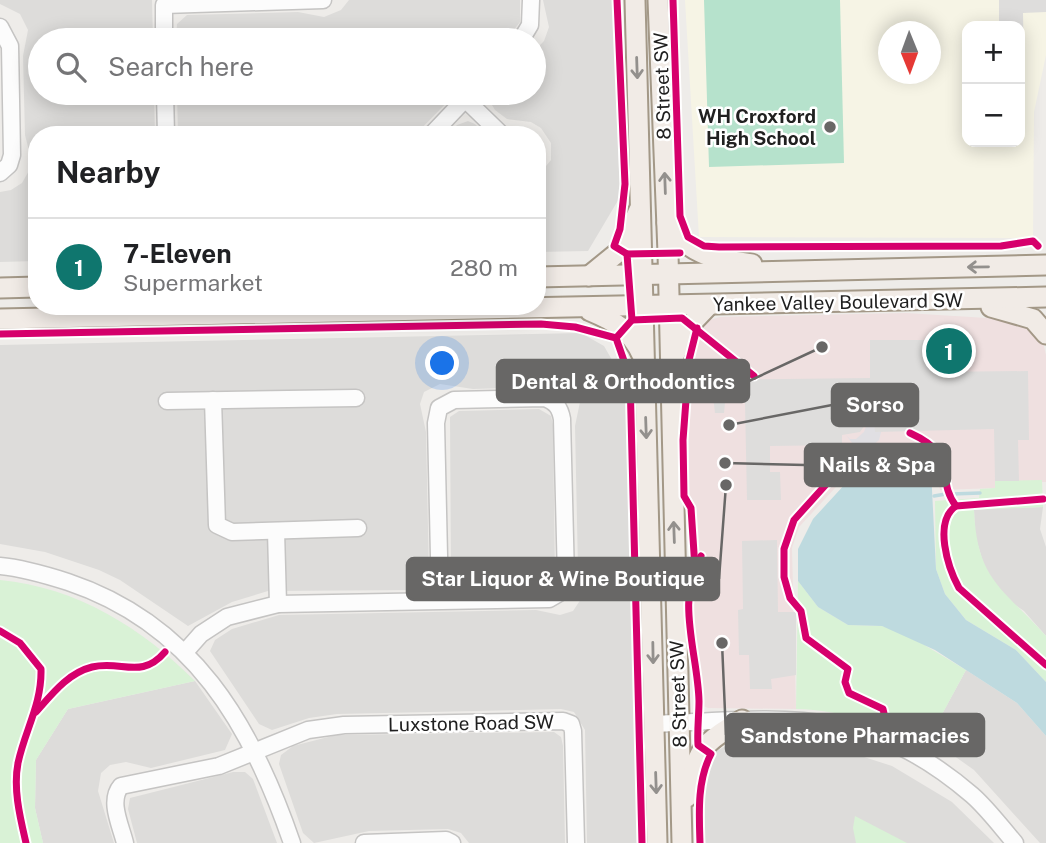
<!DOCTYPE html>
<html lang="en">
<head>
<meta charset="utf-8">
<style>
	:root { --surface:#fff; --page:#f6f6f6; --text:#202124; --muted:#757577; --line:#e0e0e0; --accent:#0f766e }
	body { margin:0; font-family:"Public Sans",sans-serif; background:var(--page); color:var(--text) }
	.controls { position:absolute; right:21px; top:21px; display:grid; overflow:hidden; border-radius:14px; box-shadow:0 4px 18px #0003 }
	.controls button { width:63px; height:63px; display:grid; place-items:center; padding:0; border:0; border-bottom:2px solid var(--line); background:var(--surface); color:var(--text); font:35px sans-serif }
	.compass { position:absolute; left:878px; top:21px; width:63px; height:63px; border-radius:50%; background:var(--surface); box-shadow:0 4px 18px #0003; rotate:179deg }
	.you { position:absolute; left:443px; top:364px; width:24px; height:24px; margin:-18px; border:5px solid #fff; border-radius:50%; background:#1a73e8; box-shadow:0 0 0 10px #1a73e833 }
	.badge { display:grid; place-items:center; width:46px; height:46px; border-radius:50%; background:var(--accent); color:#fff; font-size:23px; font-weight:700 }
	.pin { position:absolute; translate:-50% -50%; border:4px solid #fff; box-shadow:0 2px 7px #0006 }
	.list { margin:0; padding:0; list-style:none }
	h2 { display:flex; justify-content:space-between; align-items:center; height:91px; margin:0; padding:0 28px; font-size:30px }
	h2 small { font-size:23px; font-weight:400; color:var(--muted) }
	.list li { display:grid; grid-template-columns:46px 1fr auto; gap:21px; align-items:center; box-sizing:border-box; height:98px; padding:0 28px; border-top:2px solid var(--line) }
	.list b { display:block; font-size:26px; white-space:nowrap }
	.list p { margin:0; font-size:23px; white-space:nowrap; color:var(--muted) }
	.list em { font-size:23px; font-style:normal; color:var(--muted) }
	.icon { flex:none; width:38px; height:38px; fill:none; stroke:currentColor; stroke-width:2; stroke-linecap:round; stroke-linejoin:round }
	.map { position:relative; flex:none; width:1046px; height:843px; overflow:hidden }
	.search { position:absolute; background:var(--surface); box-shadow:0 4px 18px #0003; left:28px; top:28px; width:518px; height:77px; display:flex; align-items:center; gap:18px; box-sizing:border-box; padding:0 24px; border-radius:38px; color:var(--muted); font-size:26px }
	.panel { position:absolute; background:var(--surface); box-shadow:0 4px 18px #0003; left:28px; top:126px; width:518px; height:189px; border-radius:28px }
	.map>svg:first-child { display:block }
</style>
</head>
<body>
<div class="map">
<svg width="1046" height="843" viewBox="0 0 1046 843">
	<rect width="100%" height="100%" fill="#eeece9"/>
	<g fill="#dddcda">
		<polygon points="0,0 152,0 153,40 40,40 40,93 154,93 155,135 37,135 37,261 0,262 0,192 11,190 22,183 30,169 31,159 25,135 23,56 28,30 20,14 0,4"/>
		<polygon points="349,0 520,0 520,22 506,40 176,40 177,24 187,15 298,12 324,17 341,10"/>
		<polygon points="543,0 613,0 620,197 588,251 537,252 537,177 551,160 551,143 541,128 531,122 507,119 495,110 489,100 490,93 534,93 534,51 544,41 549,27"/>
		<polygon points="177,93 456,93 415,135 178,135"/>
		<polygon points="468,121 475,124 486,135 448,135 457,125"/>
		<polygon points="581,333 604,346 628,388 639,843 587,843 585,730 574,712 561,709 337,714 309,718 272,730 259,724 210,651 215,640 232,629 279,615 536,610 560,615 573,611 583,596 578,569 575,426 580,402 576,391 566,383 554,382 533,387 473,389 440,384 424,392 420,404 426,432 429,575 427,584 416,590 268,591 232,602 188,626 120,580 99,570 45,552 0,544 0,345"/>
		<polygon points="539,409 551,416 553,425 555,578 549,585 543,587 459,588 451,577 450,417 459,411"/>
		<polygon points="1043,507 1040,529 1046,547 1046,636 1024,611 1005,598 986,572 975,535 974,509"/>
		<polygon points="966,670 1017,703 1046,736 1046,843 1040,843 974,770 929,738"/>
		<polygon points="195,681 232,734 225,750 151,768 126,762 110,765 101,773 98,791 114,843 43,843 35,808 36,760 68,709"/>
		<polygon points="554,732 561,737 563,746 565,843 469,843 461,833 448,829 369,831 314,843 303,833 279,764 281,755 293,746 336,735"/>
		<polygon points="780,742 830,746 892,766 952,802 994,843 703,843 702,804 706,775 715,752 729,744"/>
		<polygon points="233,772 245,772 253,779 277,843 137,843 128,809 130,798"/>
	</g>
	<polygon fill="#efe0e0" points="906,313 1003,319 1041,334 1046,355 1046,482 995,482 996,488 940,490 933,459 926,449 915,443 898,444 873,454 848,474 799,527 792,548 796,709 708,708 701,705 693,643 695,582 687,493 689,383 697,332 710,320 720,317"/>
	<path fill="#f6f4e5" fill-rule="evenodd" d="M 685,0 L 1046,0 L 1046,55 L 1034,112 L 1033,238 L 699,237 ZM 967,26 L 1020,26 L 1020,142 L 967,142 ZM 888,32 L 930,32 L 930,74 L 888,74 Z"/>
	<g fill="#d9f2d6">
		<path d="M 1042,480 L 1043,507 L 974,510 C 977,581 1003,588 1046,636 L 1046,682 L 1016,650 L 966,620 L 945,594 L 936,569 L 935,501 L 979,498 L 980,489 L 995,488 L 995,481 Z"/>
		<path d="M 0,580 C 76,587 142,628 195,681 L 68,709 L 36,760 L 35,808 L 43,843 L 0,843 Z"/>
		<path d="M 798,581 L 818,607 L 848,625 L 882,626 L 906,634 L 966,670 L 926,744 C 884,725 843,710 796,709 Z"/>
		<polygon points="855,816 907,843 856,843 853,828"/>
	</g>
	<polygon fill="#b6e2cc" points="704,0 840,0 844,163 709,167"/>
	<g fill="#dedddc">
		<polygon points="999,0 1046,0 1046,12 1023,13 1025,133 1020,133 1020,26 999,26"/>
		<polygon points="870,340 932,340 933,372 1028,371 1029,440 1018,440 1019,481 995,481 994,429 875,432 867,422 860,432 842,435 842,445 770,446 770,472 780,472 781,500 747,500 745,403 725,403 724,413 715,413 711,380 870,378"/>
		<polygon points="777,540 778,612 796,612 796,675 771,679 772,689 750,689 749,655 739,655 738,610 743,609 742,541"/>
	</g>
	<polygon fill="#e0dfe3" points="868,421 874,421 875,432 881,432 879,440 869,449 856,448 846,435 850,439 856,439 864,432"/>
	<polygon fill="#bedadf" points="899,449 925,456 931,470 936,569 945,594 966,620 1016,650 1046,682 1046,736 1017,703 935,650 882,626 848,625 818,607 798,581 798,549 813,519 858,470 877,456"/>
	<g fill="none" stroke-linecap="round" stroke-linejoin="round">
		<g stroke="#bedadf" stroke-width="3.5">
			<polyline points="952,494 980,493"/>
			<polyline points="934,496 946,494"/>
			<polyline points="32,706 36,703"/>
		</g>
		<g stroke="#c5c4c3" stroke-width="19">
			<g id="minor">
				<polyline points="0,27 10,46 12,155 9,165 0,173"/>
				<polyline points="164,40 164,5 323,0"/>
				<polyline points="521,40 530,25 531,0"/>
				<polyline points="165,93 166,135"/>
				<polyline points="465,99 502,135"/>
				<polyline points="431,135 471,93"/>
				<polyline points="213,400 217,525 232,532 358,528"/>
				<polyline points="167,401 356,398"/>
				<polyline points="276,531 278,604"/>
				<path d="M 0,566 C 23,568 46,575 68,582 C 193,624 251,724 292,843"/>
				<path d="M 186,651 L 201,634 L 227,617 L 278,604 L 549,599 L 561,592 L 566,579 L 562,419 C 560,408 556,402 545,398 L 454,400 L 439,408 L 436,423 L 440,600"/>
				<path d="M 654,724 C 784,718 866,704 972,795 C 988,809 1001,827 1015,843"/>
				<path d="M 125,843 C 121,826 108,801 121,786 L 219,766 L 308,730 L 344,725 L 563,721 L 571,724 L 573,731 L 576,843"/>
				<polyline points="364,843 446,840 452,843"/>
			</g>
		</g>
		<g stroke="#a39887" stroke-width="23">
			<g id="major">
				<polyline points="635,0 657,843"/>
				<polyline points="658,0 668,253 682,843"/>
				<path d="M 667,223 C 691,257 714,258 752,264"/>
				<polyline points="589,276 621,250 639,210"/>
				<polyline points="537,277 1046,265"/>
				<polyline points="0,288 37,287"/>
				<polyline points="991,307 1033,319 1046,334"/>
				<path d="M 590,311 C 614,321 631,330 642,355"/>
				<polyline points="0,319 1046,297"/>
				<polyline points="673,358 686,329 709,305"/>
				<path d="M 687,797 C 700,748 697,747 742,720"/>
			</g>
		</g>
		<use href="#minor" stroke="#fcfcfc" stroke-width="16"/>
		<use href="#major" stroke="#f1ebe6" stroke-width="19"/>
		<g stroke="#fff" stroke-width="11">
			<g id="cycleway">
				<polyline points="617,0 625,184 620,229 614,246 627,254"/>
				<polyline points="673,0 680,216 688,237 704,246 719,247 1001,246 1033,241 1038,246"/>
				<polyline points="632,320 627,254 680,253"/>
				<polyline points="0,334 541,324 575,327 616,338 630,378 642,843"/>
				<polyline points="616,338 632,320 682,318 754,376"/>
				<path d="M 910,433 C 961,456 934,477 956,506"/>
				<polyline points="858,449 794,520 784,549 784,577 790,598 801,611 806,638 848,669 845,682 849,693 883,709 885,718"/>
				<path d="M 1043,499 L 956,506 C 933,522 948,568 959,588 L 1046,665"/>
				<polyline points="695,568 691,508 684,496 683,440 689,360 697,328"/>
				<path d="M 0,631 L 20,643 L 41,669 C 42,704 25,730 18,763 C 13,789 20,817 26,843"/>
				<path d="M 36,712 C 52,694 68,673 92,667 C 122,660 141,680 165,652"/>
				<path d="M 700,843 C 699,813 697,781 711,754 L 698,745 C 697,730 699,715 699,701 C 698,655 675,599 701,556"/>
			</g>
		</g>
		<use href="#cycleway" stroke="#d6006c" stroke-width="7"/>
	</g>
	<defs><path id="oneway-shaft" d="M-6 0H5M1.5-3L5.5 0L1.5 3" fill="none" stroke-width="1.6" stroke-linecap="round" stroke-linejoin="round" transform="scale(1.75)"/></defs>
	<g stroke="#93908d">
		<use href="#oneway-shaft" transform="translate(637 68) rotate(88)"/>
		<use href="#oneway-shaft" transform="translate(665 183) rotate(-92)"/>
		<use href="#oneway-shaft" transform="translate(978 267) rotate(179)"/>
		<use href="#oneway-shaft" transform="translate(646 428) rotate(88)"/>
		<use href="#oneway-shaft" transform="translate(674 532) rotate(-92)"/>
		<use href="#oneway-shaft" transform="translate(653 653) rotate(89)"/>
		<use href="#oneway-shaft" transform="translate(656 783) rotate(88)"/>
	</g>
	<circle fill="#686766" stroke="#fff" stroke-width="2.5" cx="830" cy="127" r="7"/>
	<g text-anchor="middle" stroke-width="5" stroke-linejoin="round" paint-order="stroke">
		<g font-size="19" fill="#202020" stroke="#fff">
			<text transform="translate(662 86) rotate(-92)" y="7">8 Street SW</text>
			<text transform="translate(838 302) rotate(-1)" y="7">Yankee Valley Boulevard SW</text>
			<text transform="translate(678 694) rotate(-92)" y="7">8 Street SW</text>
			<text transform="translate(471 723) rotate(-1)" y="7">Luxstone Road SW</text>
		</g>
		<g font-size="19" font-weight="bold" fill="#202020" stroke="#fff" text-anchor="end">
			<text x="816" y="123">WH Croxford<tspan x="816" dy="22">High School</tspan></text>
		</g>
	</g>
	<path fill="none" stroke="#686766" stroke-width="2.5" d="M822 347L749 381M729 425L832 405M725 463L805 465M726 485L719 579M722 643L726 735"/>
	<g fill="#686766" stroke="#fff" stroke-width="2.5">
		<circle cx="822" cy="347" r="7"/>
		<circle cx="729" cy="425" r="7"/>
		<circle cx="725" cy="463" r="7"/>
		<circle cx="726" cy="485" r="7"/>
		<circle cx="722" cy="643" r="7"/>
	</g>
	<g fill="#686766" stroke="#686766" stroke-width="2.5">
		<rect x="497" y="360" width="252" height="42" rx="7"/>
		<rect x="832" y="384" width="86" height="42" rx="7"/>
		<rect x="805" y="444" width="145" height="42" rx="7"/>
		<rect x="407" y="558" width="312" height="42" rx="7"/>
		<rect x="726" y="714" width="258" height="42" rx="7"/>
	</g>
	<g font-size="21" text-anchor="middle" font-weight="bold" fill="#fff">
		<text x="623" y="389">Dental &amp; Orthodontics</text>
		<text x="875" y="412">Sorso</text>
		<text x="877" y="472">Nails &amp; Spa</text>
		<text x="563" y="586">Star Liquor &amp; Wine Boutique</text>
		<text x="855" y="743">Sandstone Pharmacies</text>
	</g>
</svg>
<div class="controls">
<button>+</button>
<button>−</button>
</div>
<svg class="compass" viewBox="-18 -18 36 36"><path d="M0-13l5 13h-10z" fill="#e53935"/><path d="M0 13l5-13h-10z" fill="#757577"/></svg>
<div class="you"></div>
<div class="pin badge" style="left:949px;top:351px">1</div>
<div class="search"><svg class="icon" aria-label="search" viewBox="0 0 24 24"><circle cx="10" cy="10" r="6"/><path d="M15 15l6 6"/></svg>Search here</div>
<section class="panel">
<h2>Nearby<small></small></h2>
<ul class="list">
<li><span class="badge">1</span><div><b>7-Eleven</b><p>Supermarket</p></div><em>280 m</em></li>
</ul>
</section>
</div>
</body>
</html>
